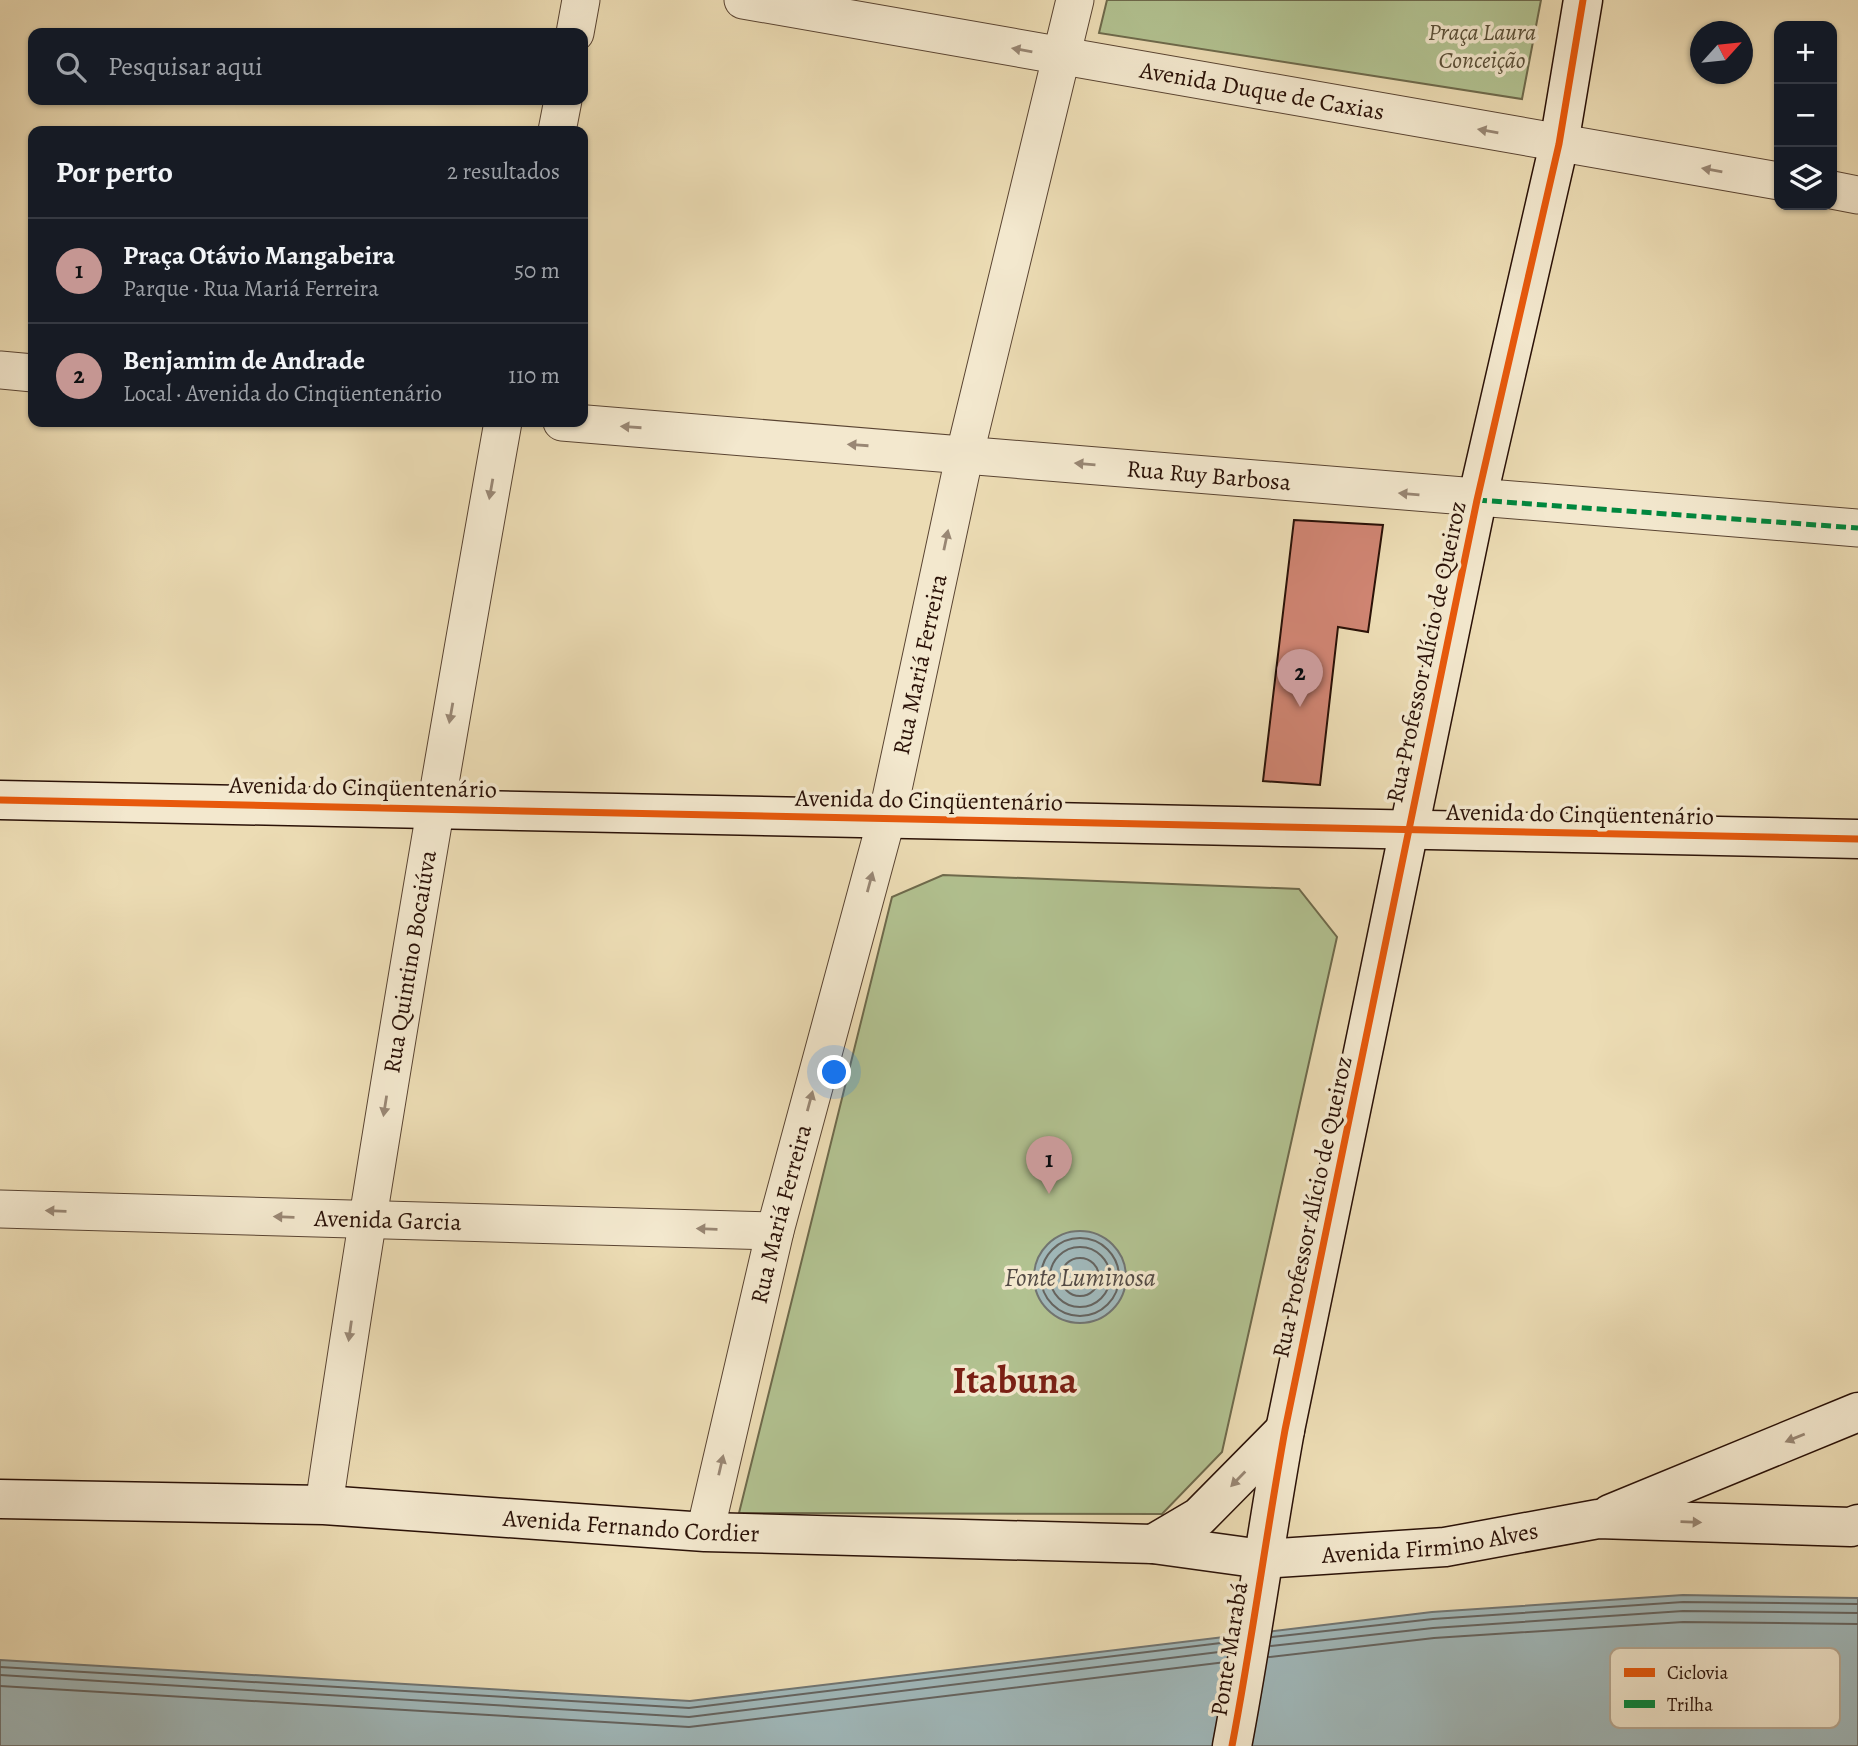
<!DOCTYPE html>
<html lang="pt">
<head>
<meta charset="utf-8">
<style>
	:root { --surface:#171b24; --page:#20242c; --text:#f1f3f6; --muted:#9ea1a6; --line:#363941; --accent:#c59692 }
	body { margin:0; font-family:Alegreya,serif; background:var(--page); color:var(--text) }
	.controls { position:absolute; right:21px; top:21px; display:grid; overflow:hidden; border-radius:14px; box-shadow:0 2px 5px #0004 }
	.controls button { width:63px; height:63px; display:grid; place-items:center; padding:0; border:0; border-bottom:2px solid var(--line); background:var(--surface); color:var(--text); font:35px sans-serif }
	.compass { position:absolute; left:1690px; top:21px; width:63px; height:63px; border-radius:50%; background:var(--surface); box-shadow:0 2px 5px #0004; rotate:63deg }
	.you { position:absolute; left:835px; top:1073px; width:24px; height:24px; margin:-18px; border:5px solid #fff; border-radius:50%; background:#1a73e8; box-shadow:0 0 0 10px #1a73e833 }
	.badge { display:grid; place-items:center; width:46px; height:46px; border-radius:50%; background:var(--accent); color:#111; font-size:23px; font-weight:700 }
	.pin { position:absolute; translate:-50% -58px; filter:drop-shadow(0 2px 4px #0008) }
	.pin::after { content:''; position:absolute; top:37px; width:24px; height:21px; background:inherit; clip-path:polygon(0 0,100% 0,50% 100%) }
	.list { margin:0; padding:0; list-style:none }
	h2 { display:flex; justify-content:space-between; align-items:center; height:91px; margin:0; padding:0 28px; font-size:30px }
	h2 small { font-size:23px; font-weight:400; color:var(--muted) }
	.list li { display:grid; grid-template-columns:46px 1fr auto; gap:21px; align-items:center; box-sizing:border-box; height:105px; padding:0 28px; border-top:2px solid var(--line) }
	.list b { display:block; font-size:26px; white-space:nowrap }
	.list p { margin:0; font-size:23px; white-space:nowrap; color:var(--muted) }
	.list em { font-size:23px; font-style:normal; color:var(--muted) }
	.icon { flex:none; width:38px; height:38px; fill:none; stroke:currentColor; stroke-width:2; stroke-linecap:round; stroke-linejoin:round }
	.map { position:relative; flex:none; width:1858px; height:1746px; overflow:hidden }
	.search { position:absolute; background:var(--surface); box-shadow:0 2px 5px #0004; left:28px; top:28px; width:560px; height:77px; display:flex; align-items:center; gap:18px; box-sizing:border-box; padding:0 24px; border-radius:14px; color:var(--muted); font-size:26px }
	.panel { position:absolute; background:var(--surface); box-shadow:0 2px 5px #0004; left:28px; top:126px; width:560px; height:301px; border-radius:14px }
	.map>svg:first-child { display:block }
</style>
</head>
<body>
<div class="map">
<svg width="1858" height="1746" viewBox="0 0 1858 1746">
	<rect width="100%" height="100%" fill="#ecdcb4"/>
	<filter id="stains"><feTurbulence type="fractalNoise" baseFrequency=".00286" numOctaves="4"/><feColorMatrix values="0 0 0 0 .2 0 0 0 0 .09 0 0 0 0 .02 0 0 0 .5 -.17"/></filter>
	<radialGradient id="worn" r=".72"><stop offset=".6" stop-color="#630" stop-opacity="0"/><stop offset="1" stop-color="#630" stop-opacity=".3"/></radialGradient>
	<g fill="#b2c291" stroke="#6e6a4c" stroke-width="2">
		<polygon points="1107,0 1541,0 1522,99 1099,33"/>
		<polygon points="943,875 1299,889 1337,937 1222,1452 1162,1514 739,1513 892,897"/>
	</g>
	<g fill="#a0b8ba" stroke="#717572" stroke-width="2">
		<circle cx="1080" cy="1277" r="46"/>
		<polygon points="1683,1595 1858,1598 1858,1746 0,1746 0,1660 690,1701 1432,1612"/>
	</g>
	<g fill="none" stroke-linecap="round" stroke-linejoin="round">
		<g stroke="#656460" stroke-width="2">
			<circle cx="1080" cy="1277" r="39"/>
			<circle cx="1080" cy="1277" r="30"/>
			<circle cx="1080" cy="1277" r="19"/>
			<polyline points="1272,1637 1433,1619 1683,1602 1858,1604"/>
			<polyline points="1271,1646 1433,1628 1683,1611 1858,1613"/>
			<polyline points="1269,1657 1434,1638 1683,1622 1858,1624"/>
			<polyline points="0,1667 689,1708 1229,1642"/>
			<polyline points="0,1675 689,1717 1227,1651"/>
			<polyline points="0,1686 689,1727 1226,1662"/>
		</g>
	</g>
	<polygon fill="#d08573" stroke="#2a1107" stroke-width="2" points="1294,520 1383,525 1368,632 1338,627 1320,785 1263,781"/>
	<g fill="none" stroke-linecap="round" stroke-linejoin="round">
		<g stroke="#5a4432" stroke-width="39">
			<g id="street">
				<path id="s1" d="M 743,0 L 1779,181"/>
				<polyline points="575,33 581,0"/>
				<polyline points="557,131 563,100"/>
				<polyline points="1832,190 1858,195"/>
				<polyline points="0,370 33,373"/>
				<path id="s2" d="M 562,422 C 994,455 1426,496 1858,528"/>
				<path id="s3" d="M 0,1209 L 775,1231"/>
				<path id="s4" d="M 324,1505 C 377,1143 439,782 503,422"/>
				<path id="s5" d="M 705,1532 L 775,1231 L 887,817 L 965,453 L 1075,0"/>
			</g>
		</g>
		<g stroke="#2a1107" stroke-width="41">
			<g id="secondary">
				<polyline points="0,800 1858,839"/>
				<path id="s6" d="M 0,1499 L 324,1505 L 705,1532 L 1153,1544 L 1262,1559 L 1445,1547 L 1598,1519 L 1851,1527 L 1858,1524"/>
				<polyline points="1610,1514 1858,1412"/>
				<polyline points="1153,1544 1199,1517 1285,1430"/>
				<path d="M 1232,1746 C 1252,1641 1266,1535 1285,1430 L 1477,500 L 1559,144 L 1583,0"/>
			</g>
		</g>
		<use href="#street" stroke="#f3e8ce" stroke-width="37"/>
		<use href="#secondary" stroke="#f3e8ce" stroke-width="38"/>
		<polyline stroke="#00873e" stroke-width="5" stroke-dasharray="10 5" stroke-linecap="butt" points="1477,500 1858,528"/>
		<g stroke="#f3e8ce" stroke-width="11">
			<g id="cycleway">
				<polyline points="0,800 1858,839"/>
				<path d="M 1232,1746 C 1252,1641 1266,1535 1285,1430 L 1477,500 L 1559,144 L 1583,0"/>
			</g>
		</g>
		<use href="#cycleway" stroke="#e8590c" stroke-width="7"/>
	</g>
	<defs><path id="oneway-solid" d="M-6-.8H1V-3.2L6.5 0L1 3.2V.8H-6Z" transform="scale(1.75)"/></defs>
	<g fill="#998774">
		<use href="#oneway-solid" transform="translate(1022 50) rotate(-170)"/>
		<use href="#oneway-solid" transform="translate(1488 131) rotate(-170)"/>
		<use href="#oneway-solid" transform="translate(1712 170) rotate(-170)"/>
		<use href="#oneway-solid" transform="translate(631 427) rotate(-176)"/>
		<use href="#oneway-solid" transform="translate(858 445) rotate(-176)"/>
		<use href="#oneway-solid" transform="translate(1085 464) rotate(-175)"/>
		<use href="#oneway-solid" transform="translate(491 489) rotate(100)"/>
		<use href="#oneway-solid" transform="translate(1409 494) rotate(-175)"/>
		<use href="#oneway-solid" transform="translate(946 540) rotate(-78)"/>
		<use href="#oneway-solid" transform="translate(451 713) rotate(100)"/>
		<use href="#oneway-solid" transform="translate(870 882) rotate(-75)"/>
		<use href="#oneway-solid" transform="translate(810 1101) rotate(-75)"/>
		<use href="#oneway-solid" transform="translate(385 1106) rotate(99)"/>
		<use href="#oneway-solid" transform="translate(56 1211) rotate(-178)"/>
		<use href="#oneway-solid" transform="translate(284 1217) rotate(-178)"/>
		<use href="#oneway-solid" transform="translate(707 1229) rotate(-178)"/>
		<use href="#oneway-solid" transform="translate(350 1331) rotate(98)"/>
		<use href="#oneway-solid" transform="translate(1795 1438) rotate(158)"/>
		<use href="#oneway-solid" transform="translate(721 1465) rotate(-77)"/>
		<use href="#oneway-solid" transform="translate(1238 1479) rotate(134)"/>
		<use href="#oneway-solid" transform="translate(1691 1522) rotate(2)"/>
	</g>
	<g text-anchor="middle" stroke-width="7" stroke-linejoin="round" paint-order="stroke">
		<g font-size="24" font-style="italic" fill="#5a4f37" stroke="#f3e8ce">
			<text x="1482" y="40">Praça Laura<tspan x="1482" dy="28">Conceição</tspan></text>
		</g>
		<g font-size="24" fill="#2a1107" stroke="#f3e8ce">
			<text dy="8" stroke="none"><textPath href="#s1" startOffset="527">Avenida Duque de Caxias</textPath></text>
			<text dy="8" stroke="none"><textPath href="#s2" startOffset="649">Rua Ruy Barbosa</textPath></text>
			<text transform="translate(1426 652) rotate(-78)" y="8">Rua Professor Alício de Queiroz</text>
			<text dy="8" stroke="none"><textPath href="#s5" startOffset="894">Rua Mariá Ferreira</textPath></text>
			<text transform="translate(363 787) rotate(1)" y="8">Avenida do Cinqüentenário</text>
			<text transform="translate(929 800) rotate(1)" y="8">Avenida do Cinqüentenário</text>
			<text transform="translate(1580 814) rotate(1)" y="8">Avenida do Cinqüentenário</text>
			<text dy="8" stroke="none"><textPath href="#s4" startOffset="550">Rua Quintino Bocaiúva</textPath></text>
			<text transform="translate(1312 1207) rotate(-78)" y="8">Rua Professor Alício de Queiroz</text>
			<text dy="8" stroke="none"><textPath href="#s5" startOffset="327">Rua Mariá Ferreira</textPath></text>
			<text dy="8" stroke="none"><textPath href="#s3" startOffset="388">Avenida Garcia</textPath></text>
			<text dy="8" stroke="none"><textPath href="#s6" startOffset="632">Avenida Fernando Cordier</textPath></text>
			<text dy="8" stroke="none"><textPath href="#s6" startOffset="1433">Avenida Firmino Alves</textPath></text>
			<text transform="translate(1229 1649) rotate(-81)" y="8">Ponte Marabá</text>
		</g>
		<g font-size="26" font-style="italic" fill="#534b46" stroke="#f3e8ce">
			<text x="1080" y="1286">Fonte Luminosa</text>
		</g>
		<g font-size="38" font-weight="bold" fill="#7a1f14" stroke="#f3e8ce">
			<text x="1015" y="1393">Itabuna</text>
		</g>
	</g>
	<rect x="1610" y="1648" width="230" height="80" rx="10" fill="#f3e8ce" stroke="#b7a892" stroke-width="2"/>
	<rect x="1624" y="1668" width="31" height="9" fill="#e8590c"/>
	<rect x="1624" y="1700" width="31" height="8" fill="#00873e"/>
	<g font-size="19" fill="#2a1107">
		<text x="1667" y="1679">Ciclovia</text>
		<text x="1667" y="1711">Trilha</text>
	</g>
	<rect width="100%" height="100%" filter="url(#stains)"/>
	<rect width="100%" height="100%" fill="url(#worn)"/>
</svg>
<div class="controls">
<button>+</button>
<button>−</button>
<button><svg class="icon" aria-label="layers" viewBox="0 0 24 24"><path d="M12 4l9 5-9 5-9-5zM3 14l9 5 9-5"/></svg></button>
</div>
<svg class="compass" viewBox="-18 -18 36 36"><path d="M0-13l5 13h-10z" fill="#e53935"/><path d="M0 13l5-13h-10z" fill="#9ea1a6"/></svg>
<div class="you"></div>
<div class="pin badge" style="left:1049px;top:1194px">1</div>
<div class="pin badge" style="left:1300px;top:707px">2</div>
<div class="search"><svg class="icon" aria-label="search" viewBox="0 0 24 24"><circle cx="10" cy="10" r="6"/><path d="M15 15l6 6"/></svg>Pesquisar aqui</div>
<section class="panel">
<h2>Por perto<small>2 resultados</small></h2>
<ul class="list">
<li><span class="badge">1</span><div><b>Praça Otávio Mangabeira</b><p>Parque · Rua Mariá Ferreira</p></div><em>50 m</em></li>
<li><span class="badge">2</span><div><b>Benjamim de Andrade</b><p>Local · Avenida do Cinqüentenário</p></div><em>110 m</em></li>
</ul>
</section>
</div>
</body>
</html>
